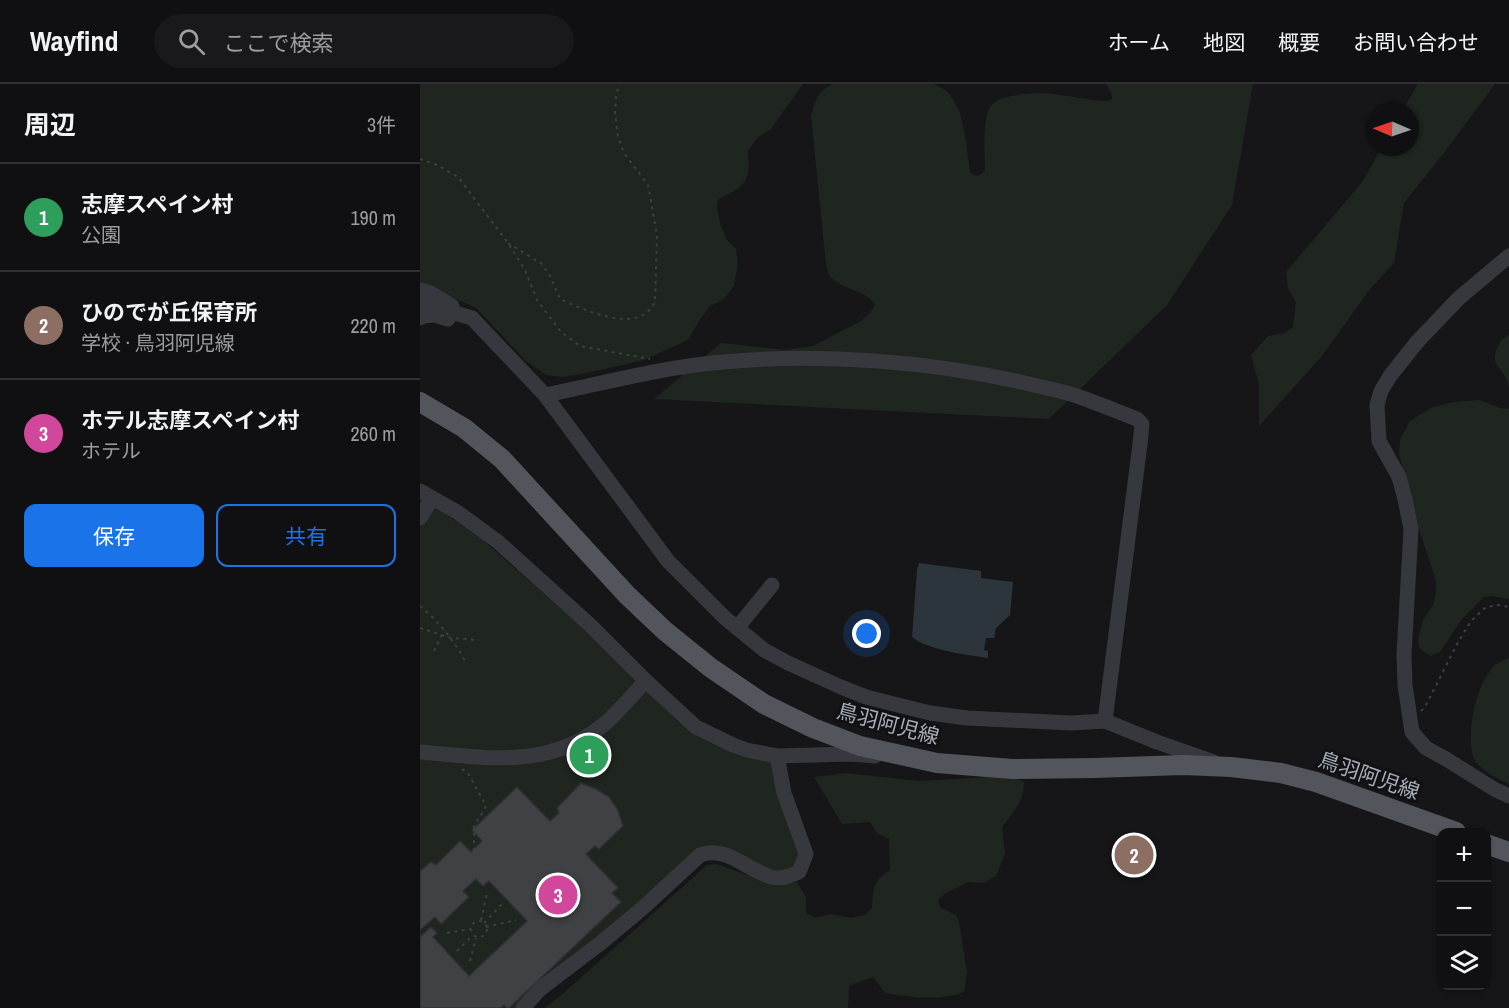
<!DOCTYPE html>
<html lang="ja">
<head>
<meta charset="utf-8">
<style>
	:root { --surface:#101012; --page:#19191b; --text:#f1f3f6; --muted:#9c9d9f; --line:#303032; --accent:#1a73e8 }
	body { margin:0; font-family:"Archivo Narrow","Noto Sans JP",sans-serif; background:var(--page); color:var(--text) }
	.controls { position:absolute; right:18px; bottom:18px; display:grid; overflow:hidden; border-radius:12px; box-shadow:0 2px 4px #0004 }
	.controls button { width:54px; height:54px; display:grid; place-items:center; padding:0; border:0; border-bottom:2px solid var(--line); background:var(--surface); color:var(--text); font:30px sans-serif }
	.compass { position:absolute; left:945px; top:18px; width:54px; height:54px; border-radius:50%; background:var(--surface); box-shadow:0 2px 4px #0004; rotate:272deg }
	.you { position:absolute; left:447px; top:550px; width:21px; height:21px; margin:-15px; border:4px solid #fff; border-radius:50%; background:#1a73e8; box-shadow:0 0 0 9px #1a73e833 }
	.badge { display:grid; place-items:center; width:39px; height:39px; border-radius:50%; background:var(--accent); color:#fff; font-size:20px; font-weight:700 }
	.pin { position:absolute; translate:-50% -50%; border:3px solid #fff; box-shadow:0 2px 6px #0006 }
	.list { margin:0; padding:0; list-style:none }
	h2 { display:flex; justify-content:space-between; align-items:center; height:78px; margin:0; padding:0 24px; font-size:26px }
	h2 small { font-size:20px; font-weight:400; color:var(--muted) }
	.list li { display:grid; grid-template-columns:39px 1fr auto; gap:18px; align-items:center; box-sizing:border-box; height:108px; padding:0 24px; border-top:2px solid var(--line) }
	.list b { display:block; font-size:22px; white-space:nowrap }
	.list p { margin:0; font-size:20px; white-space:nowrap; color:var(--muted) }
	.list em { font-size:20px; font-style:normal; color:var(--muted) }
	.actions { display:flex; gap:12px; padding:18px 24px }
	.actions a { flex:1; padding:14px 0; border:2px solid var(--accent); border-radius:12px; text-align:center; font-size:21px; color:var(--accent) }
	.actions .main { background:var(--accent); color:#fff }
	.icon { flex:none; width:33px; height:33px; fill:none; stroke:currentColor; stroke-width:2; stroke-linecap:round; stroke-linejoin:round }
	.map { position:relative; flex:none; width:1089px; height:924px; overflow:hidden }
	header { display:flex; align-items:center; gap:36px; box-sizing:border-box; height:84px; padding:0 30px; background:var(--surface); border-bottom:2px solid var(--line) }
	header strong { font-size:28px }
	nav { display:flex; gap:33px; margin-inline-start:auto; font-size:21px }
	.search { width:420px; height:54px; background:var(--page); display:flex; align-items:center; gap:15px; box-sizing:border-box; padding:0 21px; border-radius:33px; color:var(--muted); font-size:22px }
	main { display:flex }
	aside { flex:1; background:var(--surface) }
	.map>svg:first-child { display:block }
</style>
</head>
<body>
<header>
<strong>Wayfind</strong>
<div class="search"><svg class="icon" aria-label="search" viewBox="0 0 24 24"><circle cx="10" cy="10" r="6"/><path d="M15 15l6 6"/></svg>ここで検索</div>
<nav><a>ホーム</a><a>地図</a><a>概要</a><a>お問い合わせ</a></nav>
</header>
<main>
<aside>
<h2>周辺<small>3件</small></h2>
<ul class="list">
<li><span class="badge" style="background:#2e9e5b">1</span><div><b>志摩スペイン村</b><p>公園</p></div><em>190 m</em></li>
<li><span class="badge" style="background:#8d6e63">2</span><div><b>ひのでが丘保育所</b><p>学校 · 鳥羽阿児線</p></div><em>220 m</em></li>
<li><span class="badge" style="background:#d1479c">3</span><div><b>ホテル志摩スペイン村</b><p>ホテル</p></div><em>260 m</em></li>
</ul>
<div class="actions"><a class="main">保存</a><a>共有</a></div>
</aside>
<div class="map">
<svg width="1089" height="924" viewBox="0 0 1089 924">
	<rect width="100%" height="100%" fill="#161618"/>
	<g fill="#1e261f">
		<path d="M 0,0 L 383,0 L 351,45 L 337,54 L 328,67 C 331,101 324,101 298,116 L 297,124 L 301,142 L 307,156 L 316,165 L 318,179 L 314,202 L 303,216 L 290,222 L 279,237 L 268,256 L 224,276 L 162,290 L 142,293 L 126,291 L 106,277 L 56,224 L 0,199 Z"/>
		<path d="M 413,0 L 514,0 L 524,5 L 531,12 L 540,29 L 546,56 L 550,88 C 556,93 561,93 565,86 C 565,67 562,43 569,25 C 575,9 618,8 633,10 C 652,12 670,17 689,17 L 692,15 L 692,11 L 686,0 L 833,0 L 812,121 L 747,221 L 629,335 L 234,315 L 301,259 L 365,266 L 393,262 L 441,237 L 451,228 L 455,221 C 447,205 419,206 409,191 C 408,188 407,184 406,181 L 391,32 C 396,15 397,8 413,0 Z"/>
		<polygon points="998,0 1075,0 1030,61 984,119 974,179 950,205 902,272 839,342 839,301 831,271 848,252 864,249 873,243 876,218 868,204 866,188 943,97 962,63 990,63 990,27 982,27"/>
		<path d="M 1089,251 L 1089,304 C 1088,301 1088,297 1086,294 C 1079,281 1070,279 1078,262 C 1081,256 1083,254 1089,251 Z"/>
		<polygon points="1060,316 1080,324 1087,325 1089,324 1089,515 1072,512 1064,513 1042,535 1020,568 1011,572 1004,568 999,563 998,555 1003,536 1013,521 1016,509 1016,496 993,428 979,369 980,356 990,337 1011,324 1033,318"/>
		<path d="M 0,414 L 56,450 L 214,589 L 275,650 L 355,676 L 364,687 L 381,790 L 344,797 L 357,802 L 377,798 L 386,813 L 386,829 L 395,834 L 411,830 L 431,834 L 445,831 L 452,824 C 453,806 453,796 470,786 L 469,755 L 457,749 L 450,738 L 422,740 L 394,693 L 425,689 L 499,697 L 590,692 L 604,698 C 604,718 594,727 582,743 L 585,770 L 576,792 L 563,799 L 548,798 L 526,809 L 518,816 L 520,823 L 536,831 L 539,838 L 547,888 L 544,908 C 518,918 491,913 465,909 L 453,893 L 429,902 L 428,924 L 125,924 L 146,907 L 287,781 L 296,780 L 327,791 L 298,774 L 279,778 L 218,838 L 124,912 L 110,924 L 0,924 Z"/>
		<path d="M 1089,574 L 1089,700 C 1077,695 1057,685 1053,672 C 1046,648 1056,601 1073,583 C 1077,579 1084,576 1089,574 Z"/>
	</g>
	<path fill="#2c353c" d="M 499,479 L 561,487 L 561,494 L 593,498 L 590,531 L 576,544 L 574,554 L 566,554 L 564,566 L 568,567 L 568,574 C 548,571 507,566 492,553 L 497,486 Z"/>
	<polygon fill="#404145" stroke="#303034" stroke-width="1.5" points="161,699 176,705 189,713 198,726 203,742 179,765 175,762 166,770 198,804 192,809 201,818 89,924 87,924 84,921 81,924 0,924 0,850 1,852 11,843 17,849 13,853 49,892 107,837 69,797 63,802 56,795 43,807 49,813 21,840 15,833 0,846 0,787 11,778 16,781 40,757 51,768 62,757 52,746 97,703 130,737 139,729 137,724"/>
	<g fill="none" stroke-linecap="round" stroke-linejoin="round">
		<g stroke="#3d3f44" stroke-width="2" stroke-dasharray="3 4.5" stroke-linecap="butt">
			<polyline points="0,75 17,81 38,93 88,159 105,186 117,216 141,248 160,262 230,275"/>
			<path d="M 88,159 L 122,180 L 130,192 L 140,215 C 165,226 219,252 235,218 L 237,151 L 228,101 L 204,69 L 198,53 L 195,29 L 196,13 L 199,0"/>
			<path d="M 0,522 C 18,537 34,556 45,577"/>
			<polyline points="0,544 31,554 59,556"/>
			<polyline points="14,567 24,546"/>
			<polyline points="1001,627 1005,623 1037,560 1051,537 1066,523 1079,521 1089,523"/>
			<polyline points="42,685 48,689 66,722 61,731 54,741 54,770"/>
			<polyline points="61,836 67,809"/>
			<circle cx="59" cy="845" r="8"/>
			<polyline points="64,839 82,820"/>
			<polyline points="66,843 96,836"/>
			<polyline points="27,849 51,845"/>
			<polyline points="37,867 53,851"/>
			<polyline points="50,877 56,854"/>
		</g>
		<g stroke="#37383d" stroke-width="15">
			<polyline points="1089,172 1039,214 997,258 970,292 961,307 957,321 959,357 979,393 985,415 991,445 984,571 985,601 992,648 1006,664 1026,675 1074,705 1089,712"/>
			<polyline points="0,206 10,209 32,222"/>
			<polyline points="0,219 52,234 125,311 248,477 305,534 344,566 368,579 421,603 446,613 510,629 547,634 651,639 685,637 737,658 794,678"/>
			<polyline points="0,234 1,232 15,231 28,235"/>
			<path d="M 125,311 C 184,299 243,283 303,278 C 401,269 509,277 605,299 C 621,303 638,306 654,311 C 675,318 696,327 717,335 L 722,340 L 720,360 L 685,637"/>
			<polyline points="0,407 37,428 77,457 170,541 226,597 276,643 313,661 327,666 357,672 431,670 455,672"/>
			<polyline points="0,434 12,414"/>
			<polyline points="317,544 352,501"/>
			<path d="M 0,668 C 68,674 132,686 188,637 C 201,625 213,610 226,597"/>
			<path d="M 103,924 L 120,905 L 182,858 L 225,822 L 280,771 C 305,761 328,786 351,793 C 360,796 370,792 379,788 L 386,770 L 364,709 L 357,672"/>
		</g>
		<g stroke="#53555c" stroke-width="20">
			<polyline points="0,318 44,344 82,375 207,511 245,547 291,584 344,620 393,644 440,662 517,679 592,685 675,684 763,681 811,683 861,689 896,698 1036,748"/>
			<polyline points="1066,760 1089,768"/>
		</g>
	</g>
	<g text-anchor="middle" stroke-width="6" stroke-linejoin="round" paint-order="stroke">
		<g font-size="21" fill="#a8adb8" stroke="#111113">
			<text transform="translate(468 640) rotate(15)" y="7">鳥羽阿児線</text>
			<text transform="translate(949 692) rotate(19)" y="7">鳥羽阿児線</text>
		</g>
	</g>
</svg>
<div class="controls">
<button>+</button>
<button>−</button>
<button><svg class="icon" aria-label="layers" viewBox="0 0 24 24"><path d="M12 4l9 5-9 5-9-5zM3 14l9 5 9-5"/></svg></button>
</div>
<svg class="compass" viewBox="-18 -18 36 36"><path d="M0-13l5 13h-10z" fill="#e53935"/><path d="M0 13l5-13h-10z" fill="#9c9d9f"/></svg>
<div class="you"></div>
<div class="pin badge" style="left:169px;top:671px;background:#2e9e5b">1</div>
<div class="pin badge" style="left:714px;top:771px;background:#8d6e63">2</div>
<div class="pin badge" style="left:138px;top:811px;background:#d1479c">3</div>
</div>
</main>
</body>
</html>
